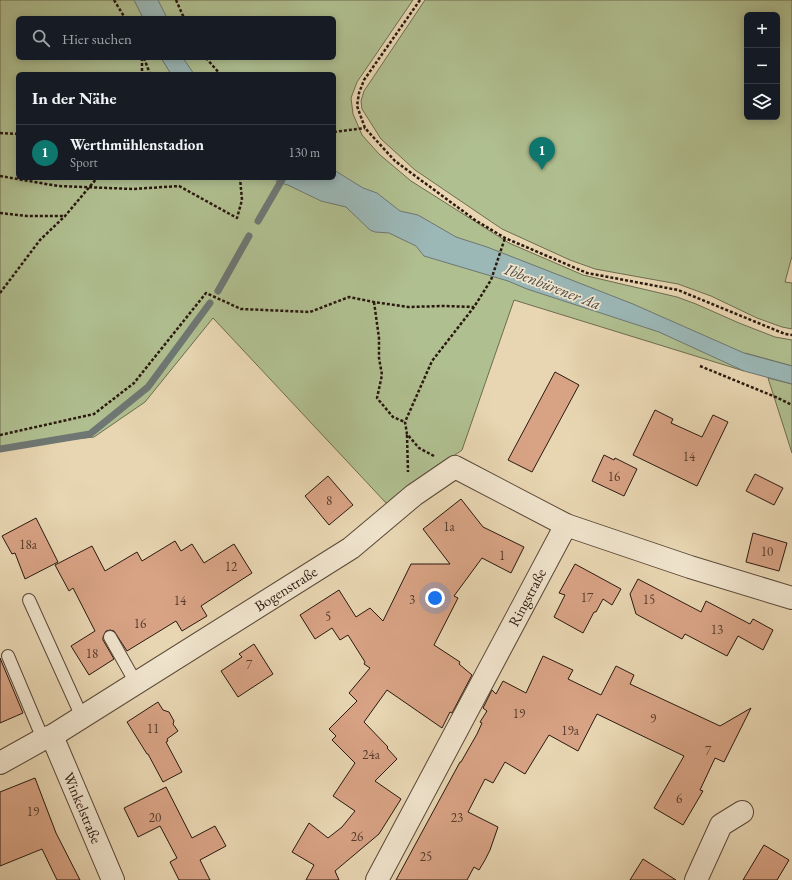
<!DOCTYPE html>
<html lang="de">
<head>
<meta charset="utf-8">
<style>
	:root { --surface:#171b24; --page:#242831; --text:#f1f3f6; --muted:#9ea1a6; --line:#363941; --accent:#0f766e }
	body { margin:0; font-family:"EB Garamond",serif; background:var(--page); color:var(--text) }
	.controls { position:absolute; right:12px; top:12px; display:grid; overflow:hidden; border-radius:6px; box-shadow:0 2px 10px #0003 }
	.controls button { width:36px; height:36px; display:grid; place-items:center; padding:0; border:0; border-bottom:1px solid var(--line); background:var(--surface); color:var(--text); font:20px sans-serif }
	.you { position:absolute; left:435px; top:598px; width:14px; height:14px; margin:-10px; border:3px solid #fff; border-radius:50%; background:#1a73e8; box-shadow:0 0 0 6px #1a73e833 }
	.badge { display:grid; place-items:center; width:26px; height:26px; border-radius:50%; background:var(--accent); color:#fff; font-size:13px; font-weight:700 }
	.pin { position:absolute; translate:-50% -33px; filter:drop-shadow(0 1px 2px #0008) }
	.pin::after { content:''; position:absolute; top:21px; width:14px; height:12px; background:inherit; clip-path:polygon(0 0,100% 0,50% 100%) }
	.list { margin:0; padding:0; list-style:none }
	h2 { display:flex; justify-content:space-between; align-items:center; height:52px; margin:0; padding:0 16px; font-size:17px }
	h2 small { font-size:13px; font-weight:400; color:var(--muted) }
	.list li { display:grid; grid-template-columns:26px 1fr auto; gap:12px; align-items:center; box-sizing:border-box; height:56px; padding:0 16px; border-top:1px solid var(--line) }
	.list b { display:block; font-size:15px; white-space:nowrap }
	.list p { margin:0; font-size:13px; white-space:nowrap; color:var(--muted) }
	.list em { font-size:13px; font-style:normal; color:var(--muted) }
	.icon { flex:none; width:22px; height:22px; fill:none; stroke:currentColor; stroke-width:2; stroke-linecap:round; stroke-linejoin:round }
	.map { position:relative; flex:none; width:792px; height:880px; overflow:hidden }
	.search { position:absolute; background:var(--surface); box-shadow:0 2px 10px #0003; left:16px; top:16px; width:320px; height:44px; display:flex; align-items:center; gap:10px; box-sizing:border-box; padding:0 14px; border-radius:6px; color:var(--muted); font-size:15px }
	.panel { position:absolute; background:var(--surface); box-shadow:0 2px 10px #0003; left:16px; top:72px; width:320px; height:108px; border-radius:6px }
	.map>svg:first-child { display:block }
</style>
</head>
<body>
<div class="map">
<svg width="792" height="880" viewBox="0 0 792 880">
	<rect width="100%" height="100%" fill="#e8d6b2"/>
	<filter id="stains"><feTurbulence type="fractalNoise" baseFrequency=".005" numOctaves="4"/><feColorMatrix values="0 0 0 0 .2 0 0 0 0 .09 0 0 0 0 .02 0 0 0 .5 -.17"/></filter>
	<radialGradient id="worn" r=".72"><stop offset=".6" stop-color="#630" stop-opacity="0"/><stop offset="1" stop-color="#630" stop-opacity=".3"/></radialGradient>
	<g fill="#b0bf90" stroke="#6d6c50" fill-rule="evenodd">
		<path d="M 0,0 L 413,0 L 357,82 L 351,98 L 353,114 L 362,135 L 379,154 L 411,181 L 509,243 L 583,275 L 677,297 L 696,304 L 739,323 L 775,337 L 792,340 L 792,366 L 745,353 L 744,371 L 514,300 L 462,450 L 387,504 L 213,318 L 145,402 L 94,437 L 0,447 ZM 18,18 L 334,18 L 334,58 L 18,58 ZM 18,74 L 334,74 L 334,178 L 18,178 Z"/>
		<path d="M 425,0 L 792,0 L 792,256 L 785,282 L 792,283 L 792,329 L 782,327 L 757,318 L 711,296 L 678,284 L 595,269 L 570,260 L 502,229 L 415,170 L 381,139 L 362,109 L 361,101 L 364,91 ZM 747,15 L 777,15 L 777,117 L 747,117 Z"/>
		<polygon points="768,378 792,384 792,453"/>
	</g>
	<g fill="#9bb7b6" stroke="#6e7773">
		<polygon points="134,0 158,0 167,18 143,18"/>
		<polygon points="161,58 183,58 194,74 171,74"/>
		<polygon points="334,170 363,188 377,193 400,211 418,215 456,237 487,247 633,304 744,353 792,366 792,384 744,371 659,332 527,289 508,281 424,256 416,246 389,233 375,232 370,230 346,207 321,201 288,185 277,182 275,178 334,178"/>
	</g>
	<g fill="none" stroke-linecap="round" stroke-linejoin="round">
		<g stroke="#6e7773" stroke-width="7">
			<polyline points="258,221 283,178"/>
			<polyline points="218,291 249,236"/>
			<polyline points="0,449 90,434 148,387 210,303"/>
		</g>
	</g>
	<g fill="#d8a385" stroke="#2a180f">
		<polygon points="555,372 579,385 532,472 508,460"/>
		<polygon points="655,410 673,419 671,423 702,437 713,415 728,422 697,486 633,455"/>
		<polygon points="604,455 614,460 615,458 637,469 624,496 592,481"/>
		<polygon points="755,474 783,488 774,505 746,491"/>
		<polygon points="328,476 353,505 329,525 305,496"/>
		<polygon points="461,499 483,527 524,547 511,573 482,558 454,596 458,598 434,645 460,662 459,664 472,675 452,713 450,712 442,728 387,690 364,722 388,747 387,748 397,759 375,781 401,799 379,834 335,871 339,880 306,880 314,865 292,852 309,823 328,838 342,827 355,811 333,796 355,763 332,740 336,736 329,729 357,701 349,693 370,668 364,664 365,662 348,635 340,640 332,628 315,639 300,615 339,590 356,617 370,608 383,621 411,564 450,564 423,529"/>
		<polygon points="36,518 58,562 25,579 15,553 12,554 2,536"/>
		<polygon points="753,533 787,543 779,571 746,562"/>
		<polygon points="175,541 181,551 192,544 204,563 234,544 252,573 201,606 207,616 182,631 176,621 127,651 114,631 110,630 106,631 103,637 103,640 114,659 89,675 71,646 95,631 73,588 69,591 55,565 92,546 105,571 137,552 142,561"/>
		<polygon points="575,564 621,589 612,605 603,599 596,612 594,612 583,633 554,617 565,595 559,593"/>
		<polygon points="638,579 701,612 706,601 750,624 753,619 773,630 763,650 738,636 727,656 685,634 682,639 636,614 630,594"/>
		<polygon points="254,644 273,674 238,697 221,671 242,657 239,654"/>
		<polygon points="543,656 573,670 568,679 601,695 616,666 634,675 630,684 720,726 751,708 724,762 715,758 700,790 703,791 683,825 654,808 684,756 597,714 578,751 549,735 525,774 505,762 493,783 485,779 468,812 498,827 490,850 485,860 479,870 474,867 467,880 396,880 460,762 461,762 477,734 482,723 480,722 487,711 483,708 492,690 496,694 503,681 526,693"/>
		<polygon points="0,658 23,713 0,723"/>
		<polygon points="158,702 163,710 169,712 174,721 173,724 178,731 167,739 168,741 166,742 182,772 163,782 148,754 147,754 127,722"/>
		<polygon points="35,778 56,833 80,880 57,880 42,849 0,866 0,792"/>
		<polygon points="166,787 192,838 215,826 226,846 200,860 210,880 179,880 170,862 177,858 160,826 138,837 124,808"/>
		<polygon points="764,845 789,860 777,880 743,880"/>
		<polygon points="643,859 676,880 630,880"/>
	</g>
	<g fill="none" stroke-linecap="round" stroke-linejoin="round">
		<g stroke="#5a4838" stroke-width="14">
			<g id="service">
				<polyline points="29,600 82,717"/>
				<polyline points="110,637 136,683"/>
				<polyline points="8,656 43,739"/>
			</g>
		</g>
		<g stroke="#5a4838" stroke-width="24">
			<g id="minor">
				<path id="s1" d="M 52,736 L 113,880"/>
				<path id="s2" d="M 0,763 L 43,739 L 52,736 L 351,548 L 414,495 L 455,467 L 566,525 L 690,567 L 792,598"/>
				<path id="s3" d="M 377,880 L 566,525"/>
				<polyline points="696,880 721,825 742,812"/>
			</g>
		</g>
		<g stroke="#2a180f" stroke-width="2.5" stroke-dasharray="3 2" stroke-linecap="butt">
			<polyline points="114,0 125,18"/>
			<polyline points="176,0 184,18"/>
			<polyline points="420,0 364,80 359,93 357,106 365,128 395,161 475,220 505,238 587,273 678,290 785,334 792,335"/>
			<polyline points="142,58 142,74"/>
			<polyline points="144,58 150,74"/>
			<polyline points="206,58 220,74"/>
			<polyline points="334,132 365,128"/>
			<polyline points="0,133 18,134"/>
			<polyline points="0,176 58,186 133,189 179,186 237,218 242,200 240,178"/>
			<polyline points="0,213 27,216 65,216"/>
			<polyline points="0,293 40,240 65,216 97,178"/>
			<polyline points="374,302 379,338 379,358 382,375 377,398 393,417 405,422"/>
			<polyline points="700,366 778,398 792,405"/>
			<polyline points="0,435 94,414 134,383 206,293 241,309 310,312 349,297 374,302 408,307 444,306 474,307"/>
			<polyline points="407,435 408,472"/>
			<polyline points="434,456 419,448 407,434 405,422 432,361 474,307 491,280 505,238"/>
		</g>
		<use href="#service" stroke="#f0e4cd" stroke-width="12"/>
		<use href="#minor" stroke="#f0e4cd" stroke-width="22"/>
	</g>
	<g text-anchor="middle" stroke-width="3.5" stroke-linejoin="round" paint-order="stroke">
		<g font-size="13" fill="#563b2c">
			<text x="689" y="461">14</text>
			<text x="614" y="481">16</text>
			<text x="329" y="505">8</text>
			<text x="449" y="531">1a</text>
			<text x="28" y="549">18a</text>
			<text x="767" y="556">10</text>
			<text x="502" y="560">1</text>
			<text x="231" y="571">12</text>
			<text x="587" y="602">17</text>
			<text x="412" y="604">3</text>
			<text x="649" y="604">15</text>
			<text x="180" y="605">14</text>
			<text x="328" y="621">5</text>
			<text x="140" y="628">16</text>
			<text x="717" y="634">13</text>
			<text x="92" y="658">18</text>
			<text x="249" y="669">7</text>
			<text x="519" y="718">19</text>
			<text x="653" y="723">9</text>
			<text x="153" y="733">11</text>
			<text x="570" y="735">19a</text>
			<text x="708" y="755">7</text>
			<text x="371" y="759">24a</text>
			<text x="679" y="803">6</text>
			<text x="33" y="816">19</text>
			<text x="155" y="822">20</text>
			<text x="457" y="822">23</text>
			<text x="357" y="841">26</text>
			<text x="426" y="861">25</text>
		</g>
		<g font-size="15" fill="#2a180f" stroke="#f0e4cd">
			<text dy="5" stroke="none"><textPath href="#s2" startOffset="335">Bogenstraße</textPath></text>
			<text dy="5" stroke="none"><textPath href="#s3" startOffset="320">Ringstraße</textPath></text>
			<text dy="5" stroke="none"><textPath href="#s1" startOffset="78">Winkelstraße</textPath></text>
		</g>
		<g font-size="16" font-style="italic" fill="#4c4841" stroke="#f0e4cd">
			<text transform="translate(553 286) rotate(21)" y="6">Ibbenbürener Aa</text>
		</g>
	</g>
	<rect width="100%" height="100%" filter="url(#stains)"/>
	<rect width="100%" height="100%" fill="url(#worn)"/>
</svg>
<div class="controls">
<button>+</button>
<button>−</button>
<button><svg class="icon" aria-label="layers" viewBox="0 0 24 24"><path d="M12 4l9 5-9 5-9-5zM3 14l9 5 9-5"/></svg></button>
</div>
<div class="you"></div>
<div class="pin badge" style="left:542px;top:170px">1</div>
<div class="search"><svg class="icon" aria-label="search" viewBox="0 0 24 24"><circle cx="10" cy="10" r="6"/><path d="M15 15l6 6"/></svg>Hier suchen</div>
<section class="panel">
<h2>In der Nähe<small></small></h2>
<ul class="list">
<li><span class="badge">1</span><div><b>Werthmühlenstadion</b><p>Sport</p></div><em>130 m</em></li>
</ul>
</section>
</div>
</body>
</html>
